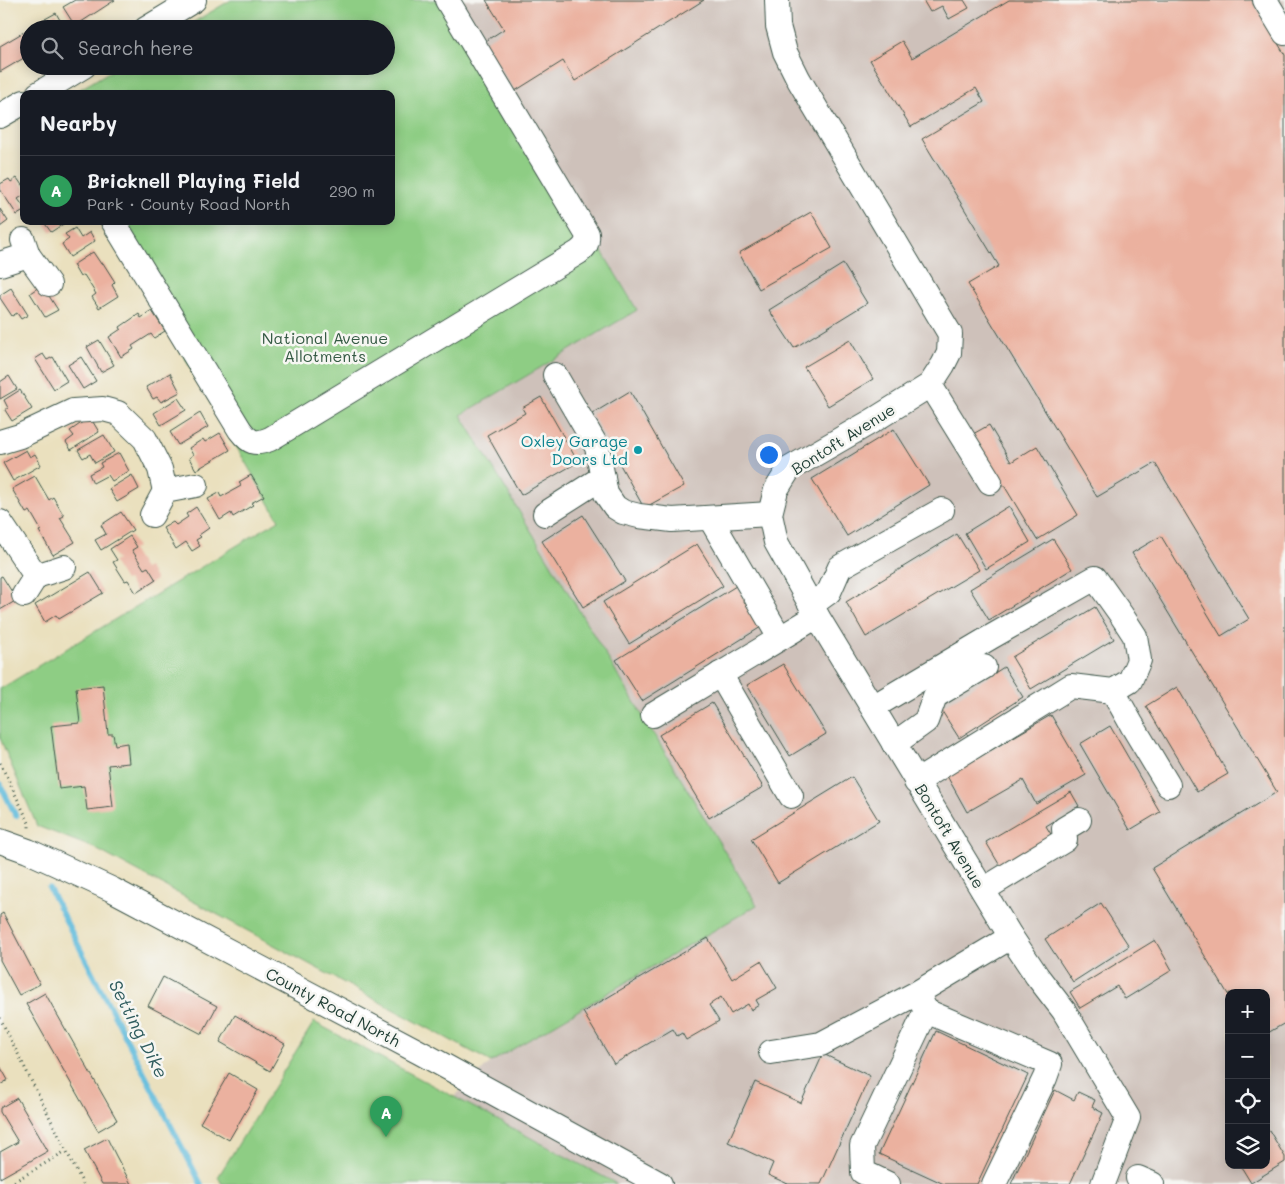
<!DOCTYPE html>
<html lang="en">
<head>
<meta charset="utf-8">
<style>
	:root { --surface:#171b24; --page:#20242c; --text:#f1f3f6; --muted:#9ea1a6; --line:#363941; --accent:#8c9099 }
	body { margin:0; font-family:Mali,sans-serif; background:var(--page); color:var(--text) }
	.controls { position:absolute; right:15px; bottom:15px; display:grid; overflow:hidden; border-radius:10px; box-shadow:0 2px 12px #0003 }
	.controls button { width:45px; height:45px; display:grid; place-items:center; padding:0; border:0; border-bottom:1px solid var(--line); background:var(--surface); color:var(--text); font:25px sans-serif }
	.you { position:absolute; left:768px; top:454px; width:18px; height:18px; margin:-12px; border:4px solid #fff; border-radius:50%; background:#1a73e8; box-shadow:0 0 0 8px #1a73e833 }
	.badge { display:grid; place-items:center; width:32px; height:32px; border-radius:50%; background:var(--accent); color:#fff; font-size:16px; font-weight:700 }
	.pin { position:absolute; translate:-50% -41px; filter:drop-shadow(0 1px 2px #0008) }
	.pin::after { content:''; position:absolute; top:26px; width:18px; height:15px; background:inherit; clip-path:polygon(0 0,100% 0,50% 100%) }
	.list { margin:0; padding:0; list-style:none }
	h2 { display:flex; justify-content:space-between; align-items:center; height:65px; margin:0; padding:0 20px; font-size:21px }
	h2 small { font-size:16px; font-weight:400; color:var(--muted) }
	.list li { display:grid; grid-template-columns:32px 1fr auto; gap:15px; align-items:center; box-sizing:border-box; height:70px; padding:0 20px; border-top:1px solid var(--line) }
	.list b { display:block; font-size:19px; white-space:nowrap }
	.list p { margin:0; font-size:16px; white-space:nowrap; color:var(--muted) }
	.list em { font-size:16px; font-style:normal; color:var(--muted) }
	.icon { flex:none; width:28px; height:28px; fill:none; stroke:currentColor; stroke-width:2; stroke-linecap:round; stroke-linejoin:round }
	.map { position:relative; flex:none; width:1285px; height:1184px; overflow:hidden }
	.search { position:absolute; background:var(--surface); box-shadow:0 2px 12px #0003; left:20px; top:20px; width:375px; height:55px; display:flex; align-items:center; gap:12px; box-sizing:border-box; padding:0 18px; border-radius:28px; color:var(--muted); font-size:19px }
	.panel { position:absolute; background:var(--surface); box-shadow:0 2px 12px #0003; left:20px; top:90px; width:375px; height:135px; border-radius:10px }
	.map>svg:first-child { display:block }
</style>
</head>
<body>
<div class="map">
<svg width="1285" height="1184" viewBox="0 0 1285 1184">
	<rect width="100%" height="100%" fill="#f6f6f2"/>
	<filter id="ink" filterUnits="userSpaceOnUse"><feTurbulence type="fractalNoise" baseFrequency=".02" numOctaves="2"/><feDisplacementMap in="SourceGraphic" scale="10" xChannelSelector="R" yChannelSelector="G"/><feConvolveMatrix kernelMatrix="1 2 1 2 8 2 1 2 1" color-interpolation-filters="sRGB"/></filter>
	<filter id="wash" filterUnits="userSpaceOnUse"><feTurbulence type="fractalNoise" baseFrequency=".0096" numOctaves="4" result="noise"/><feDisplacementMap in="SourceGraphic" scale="20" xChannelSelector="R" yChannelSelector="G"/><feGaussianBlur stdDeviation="1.12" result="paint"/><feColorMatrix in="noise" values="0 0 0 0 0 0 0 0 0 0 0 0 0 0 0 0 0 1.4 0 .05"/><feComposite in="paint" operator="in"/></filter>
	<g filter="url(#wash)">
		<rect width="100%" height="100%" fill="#eae0be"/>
		<path fill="#cec1ba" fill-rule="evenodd" d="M 452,0 L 1285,0 L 1285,1184 L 617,1184 L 454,1097 L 491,1062 L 757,905 L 461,415 L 637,310 ZM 1229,993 L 1266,993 L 1266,1165 L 1229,1165 Z"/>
		<g fill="#8ecd84" stroke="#56855c">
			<polygon points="231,0 452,0 637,310 461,415 757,905 491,1062 94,848 37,826 0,738 0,689 279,520 105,221 391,221 391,94 72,94 119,66 386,66 386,29 182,29"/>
			<polygon points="314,1022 617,1184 222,1184 218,1177"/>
		</g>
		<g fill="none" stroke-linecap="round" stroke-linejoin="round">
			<g stroke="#5ebbdc" stroke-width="5.5">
				<polyline points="0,784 16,816"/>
				<polyline points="49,888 201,1184"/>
			</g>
		</g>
		<g id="blocks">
			<g fill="#ebb19f">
				<polygon points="75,0 115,0 75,26 63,7"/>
				<polygon points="486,0 704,0 575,81 563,61 515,91 484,42 504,29"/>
				<polygon points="923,0 964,0 969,8 949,19 942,6 930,12"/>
				<polygon points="1009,0 1252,0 1285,55 1285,1023 1266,1034 1266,993 1229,993 1229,996 1152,868 1277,792 1132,553 1161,536 1221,636 1249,619 1155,463 1097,497 968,284 999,266 922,139 984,102 976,88 911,127 870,60 902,41 912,58"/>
				<polygon points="56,13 65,29 29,29 45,19"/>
				<polygon points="29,29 29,55 0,72 0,46"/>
				<polygon points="17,178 24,188 24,195 18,199 24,207 24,211 17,215 0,189 0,184 9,179 11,182"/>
				<polygon points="0,209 8,221 0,227"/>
				<polygon points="811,212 832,248 759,289 739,253"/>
				<polygon points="43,221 68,221 51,232"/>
				<polygon points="75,228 81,238 90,232 95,241 70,257 62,244 69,239 65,234"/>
				<polygon points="93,252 101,264 103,263 115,282 112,285 118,296 99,308 92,297 96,294 84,275 80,277 73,265"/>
				<polygon points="843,264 867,303 794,348 769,310"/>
				<polygon points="42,285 58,310 45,317 30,293"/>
				<polygon points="11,288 28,315 21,319 17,313 12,316 0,298 0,295"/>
				<polygon points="152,311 165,331 154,338 151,334 132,346 134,349 121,357 109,337 121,329 120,327 139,314 141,318"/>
				<polygon points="99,340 114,365 101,372 87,347"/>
				<polygon points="850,340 873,379 828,406 804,367"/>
				<polygon points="43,354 47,360 53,357 67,381 54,389 35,359"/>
				<polygon points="81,357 96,381 83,389 68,365"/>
				<polygon points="170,373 180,392 161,402 157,397 153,399 146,387"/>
				<polygon points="9,376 17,389 0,399 0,382"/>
				<polygon points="20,390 32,409 12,421 5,410 8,408 4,400"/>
				<polygon points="630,391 684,486 644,508 592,414"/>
				<polygon points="541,397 578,462 521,495 487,435 525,413 522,408"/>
				<polygon points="178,398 186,410 161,425 154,413"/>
				<polygon points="200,413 208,427 178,445 170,432"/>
				<polygon points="90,417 99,432 71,450 66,442 74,436 70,431"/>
				<polygon points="989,425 1011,462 1037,446 1078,515 1037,540 973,434"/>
				<polygon points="894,429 929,485 847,536 812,479"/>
				<polygon points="220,433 230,450 196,470 189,458 193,455 189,448 203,439 205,442"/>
				<polygon points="104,435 114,452 95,463 90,454 83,458 78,450"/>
				<polygon points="26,450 30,457 35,454 41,465 13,481 3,463"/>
				<polygon points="119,453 129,471 112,481 108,475 93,483 89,474 102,467 100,463"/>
				<polygon points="132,475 139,489 117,502 109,489"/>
				<polygon points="251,475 264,496 251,503 253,505 233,517 231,513 220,520 208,499 219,493 221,497 241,486 239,482"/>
				<polygon points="35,476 49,500 53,497 64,516 60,518 75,542 53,555 39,531 41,530 30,511 26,513 12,489"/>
				<polygon points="1009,506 1030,542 986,569 965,533"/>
				<polygon points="196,507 209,528 199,535 201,537 196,540 200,546 192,551 186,542 176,549 163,528 173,522 176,525 188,517 186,514"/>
				<polygon points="121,512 133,530 101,550 95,540 106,534 101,525"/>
				<polygon points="583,515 625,581 583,607 542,541"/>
				<polygon points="957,534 979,570 866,637 846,602"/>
				<polygon points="130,536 137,547 132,550 144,569 148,567 156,580 136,593 128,580 125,581 113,562 117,560 110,549"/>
				<polygon points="1053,539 1072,569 989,620 970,589"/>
				<polygon points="697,544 723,586 629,644 603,602"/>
				<polygon points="90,572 103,593 59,619 56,615 45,622 35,605"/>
				<polygon points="2,576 17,600 0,610 0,577"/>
				<polygon points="736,586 761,627 642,701 616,660"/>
				<polygon points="1095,607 1114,639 1031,689 1012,657"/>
				<polygon points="783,664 826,734 790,756 747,685"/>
				<polygon points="1004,667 1023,697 959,738 940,708"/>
				<polygon points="103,685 108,734 113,734 115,745 127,743 129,763 108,765 113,807 87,810 84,786 59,789 51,726 80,723 76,688"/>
				<polygon points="1177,687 1228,774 1197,792 1146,706"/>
				<polygon points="712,703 763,787 709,818 659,735"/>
				<polygon points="1051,715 1086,775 1036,804 1023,780 967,812 947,776"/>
				<polygon points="1110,726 1160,812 1130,830 1080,744"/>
				<polygon points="852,777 879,821 778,883 751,839"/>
				<polygon points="1071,792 1079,806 1046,826 1055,841 1003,871 986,842"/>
				<polygon points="1101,903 1129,946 1073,982 1045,939"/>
				<polygon points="3,913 40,984 19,995 0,960 0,915"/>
				<polygon points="708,938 732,979 761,961 777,988 756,1000 759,1005 751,1010 748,1004 731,1014 721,997 709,1005 719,1021 686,1040 682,1033 677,1036 673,1029 614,1064 583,1012"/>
				<polygon points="1155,940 1172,970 1125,999 1117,986 1080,1008 1070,992"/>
				<polygon points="163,977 217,1006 202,1034 148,1006"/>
				<polygon points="45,993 117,1120 98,1131 26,1004"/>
				<polygon points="235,1015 285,1044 270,1071 220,1042"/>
				<polygon points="936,1031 1028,1075 977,1184 944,1184 879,1154"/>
				<polygon points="823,1054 870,1076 821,1184 788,1184 768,1175 773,1163 728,1142 755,1082 801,1103"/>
				<polygon points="0,1066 8,1080 0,1085"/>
				<polygon points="229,1073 258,1090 229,1140 200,1123"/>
				<polygon points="1055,1090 1074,1100 1078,1092 1095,1100 1092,1107 1103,1113 1070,1184 1011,1184"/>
				<polygon points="17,1098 48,1151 0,1178 0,1152 18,1142 0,1112 0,1108"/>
				<polygon points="1269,1130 1285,1157 1285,1162 1251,1183 1240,1165 1266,1165 1266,1132"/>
				<polygon points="107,1138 116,1156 131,1184 102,1184 84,1150"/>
			</g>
		</g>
	</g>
	<g filter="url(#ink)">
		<use href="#blocks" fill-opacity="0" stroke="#3d5549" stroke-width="1"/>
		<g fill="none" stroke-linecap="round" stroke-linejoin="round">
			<g stroke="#3d5549" stroke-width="26">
				<g id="minor">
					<polyline points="777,0 778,26 785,52 799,80 950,334 949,353 943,365 930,385 874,420 789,469 776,490 770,514 776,542 817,616 1011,937 1037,976 1064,1011 1128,1118 1103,1184"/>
					<polyline points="1265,0 1285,33"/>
					<polyline points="146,29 194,0"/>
					<polyline points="38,94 84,66"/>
					<polyline points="0,116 24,102"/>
					<path d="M 113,221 L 240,430 C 250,443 255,445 270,439 L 579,252 C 586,246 588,243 587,234 L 447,0"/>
					<polyline points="23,240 28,255 49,284"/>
					<polyline points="0,264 28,255"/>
					<polyline points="555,375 597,447 606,494 615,507 623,512 639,516 672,520 770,514"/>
					<polyline points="930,385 990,482"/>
					<polyline points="0,442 20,436 73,411 103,409 118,413 145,439 160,469 165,491"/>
					<polyline points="545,514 603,477"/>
					<polyline points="152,515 165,491 196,485"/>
					<polyline points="710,518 780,638"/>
					<polyline points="0,522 36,576"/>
					<polyline points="24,595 36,576 64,567"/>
					<polyline points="811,605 829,592 840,567 942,510"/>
					<polyline points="720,674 791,796"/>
					<polyline points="1113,691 1132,725 1168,785"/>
					<polyline points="873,707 991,637 1095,578 1122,616 1135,636 1139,660 1130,681 1113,691 1071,686 916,782"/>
					<polyline points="653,715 817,616"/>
					<polyline points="894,744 926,721 935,696 984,667"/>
					<polyline points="0,841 28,851 113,890 421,1053 660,1184"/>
					<polyline points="983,890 1065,840 1064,829 1079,820"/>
					<polyline points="926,1011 1050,1064 1045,1078 994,1184"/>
					<polyline points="771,1052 821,1044 917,993 1011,937"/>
					<polyline points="1138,1178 1152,1184"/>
					<polyline points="888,1184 863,1172 862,1146 926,1011 919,997"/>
				</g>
			</g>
			<g stroke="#3d5549" stroke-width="3" stroke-dasharray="1 4" stroke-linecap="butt">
				<polyline points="0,763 29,823 29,830"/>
				<polyline points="0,1018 83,1184"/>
				<polyline points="10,1184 66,1151"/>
			</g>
			<use href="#minor" stroke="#fff" stroke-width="24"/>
		</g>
	</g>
	<circle fill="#0f9aa8" stroke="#f6f6f2" stroke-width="2" cx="638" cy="450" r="5"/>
	<g text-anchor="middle" stroke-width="5" stroke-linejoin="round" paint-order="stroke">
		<g font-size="16" fill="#355a44" stroke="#f6f6f2">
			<text x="325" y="344">National Avenue<tspan x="325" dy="18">Allotments</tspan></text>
		</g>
		<g font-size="16" fill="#1f3d34" stroke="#f6f6f2">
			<text transform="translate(843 439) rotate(-32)" y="6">Bontoft Avenue</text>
			<text transform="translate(950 836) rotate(59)" y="6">Bontoft Avenue</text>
			<text transform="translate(333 1007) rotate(28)" y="6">County Road North</text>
		</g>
		<g font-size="16" fill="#0d838f" stroke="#f6f6f2" text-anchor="end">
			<text x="628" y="447">Oxley Garage<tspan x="628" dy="18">Doors Ltd</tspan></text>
		</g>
		<g font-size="18" font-style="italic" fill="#2f5c5e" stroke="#f6f6f2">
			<text transform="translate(138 1029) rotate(63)" y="6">Setting Dike</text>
		</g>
	</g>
</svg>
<div class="controls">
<button>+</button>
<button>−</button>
<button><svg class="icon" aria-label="locate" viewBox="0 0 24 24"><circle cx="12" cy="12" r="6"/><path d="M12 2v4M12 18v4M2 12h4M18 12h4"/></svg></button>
<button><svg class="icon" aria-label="layers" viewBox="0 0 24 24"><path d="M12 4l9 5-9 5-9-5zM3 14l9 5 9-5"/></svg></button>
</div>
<div class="you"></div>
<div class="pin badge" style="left:386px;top:1137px;background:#2e9e5b">A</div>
<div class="search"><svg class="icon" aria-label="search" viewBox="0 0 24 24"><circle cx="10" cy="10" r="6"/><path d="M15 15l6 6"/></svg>Search here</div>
<section class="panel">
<h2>Nearby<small></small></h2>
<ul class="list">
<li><span class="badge" style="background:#2e9e5b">A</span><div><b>Bricknell Playing Field</b><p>Park · County Road North</p></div><em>290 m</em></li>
</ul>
</section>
</div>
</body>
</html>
